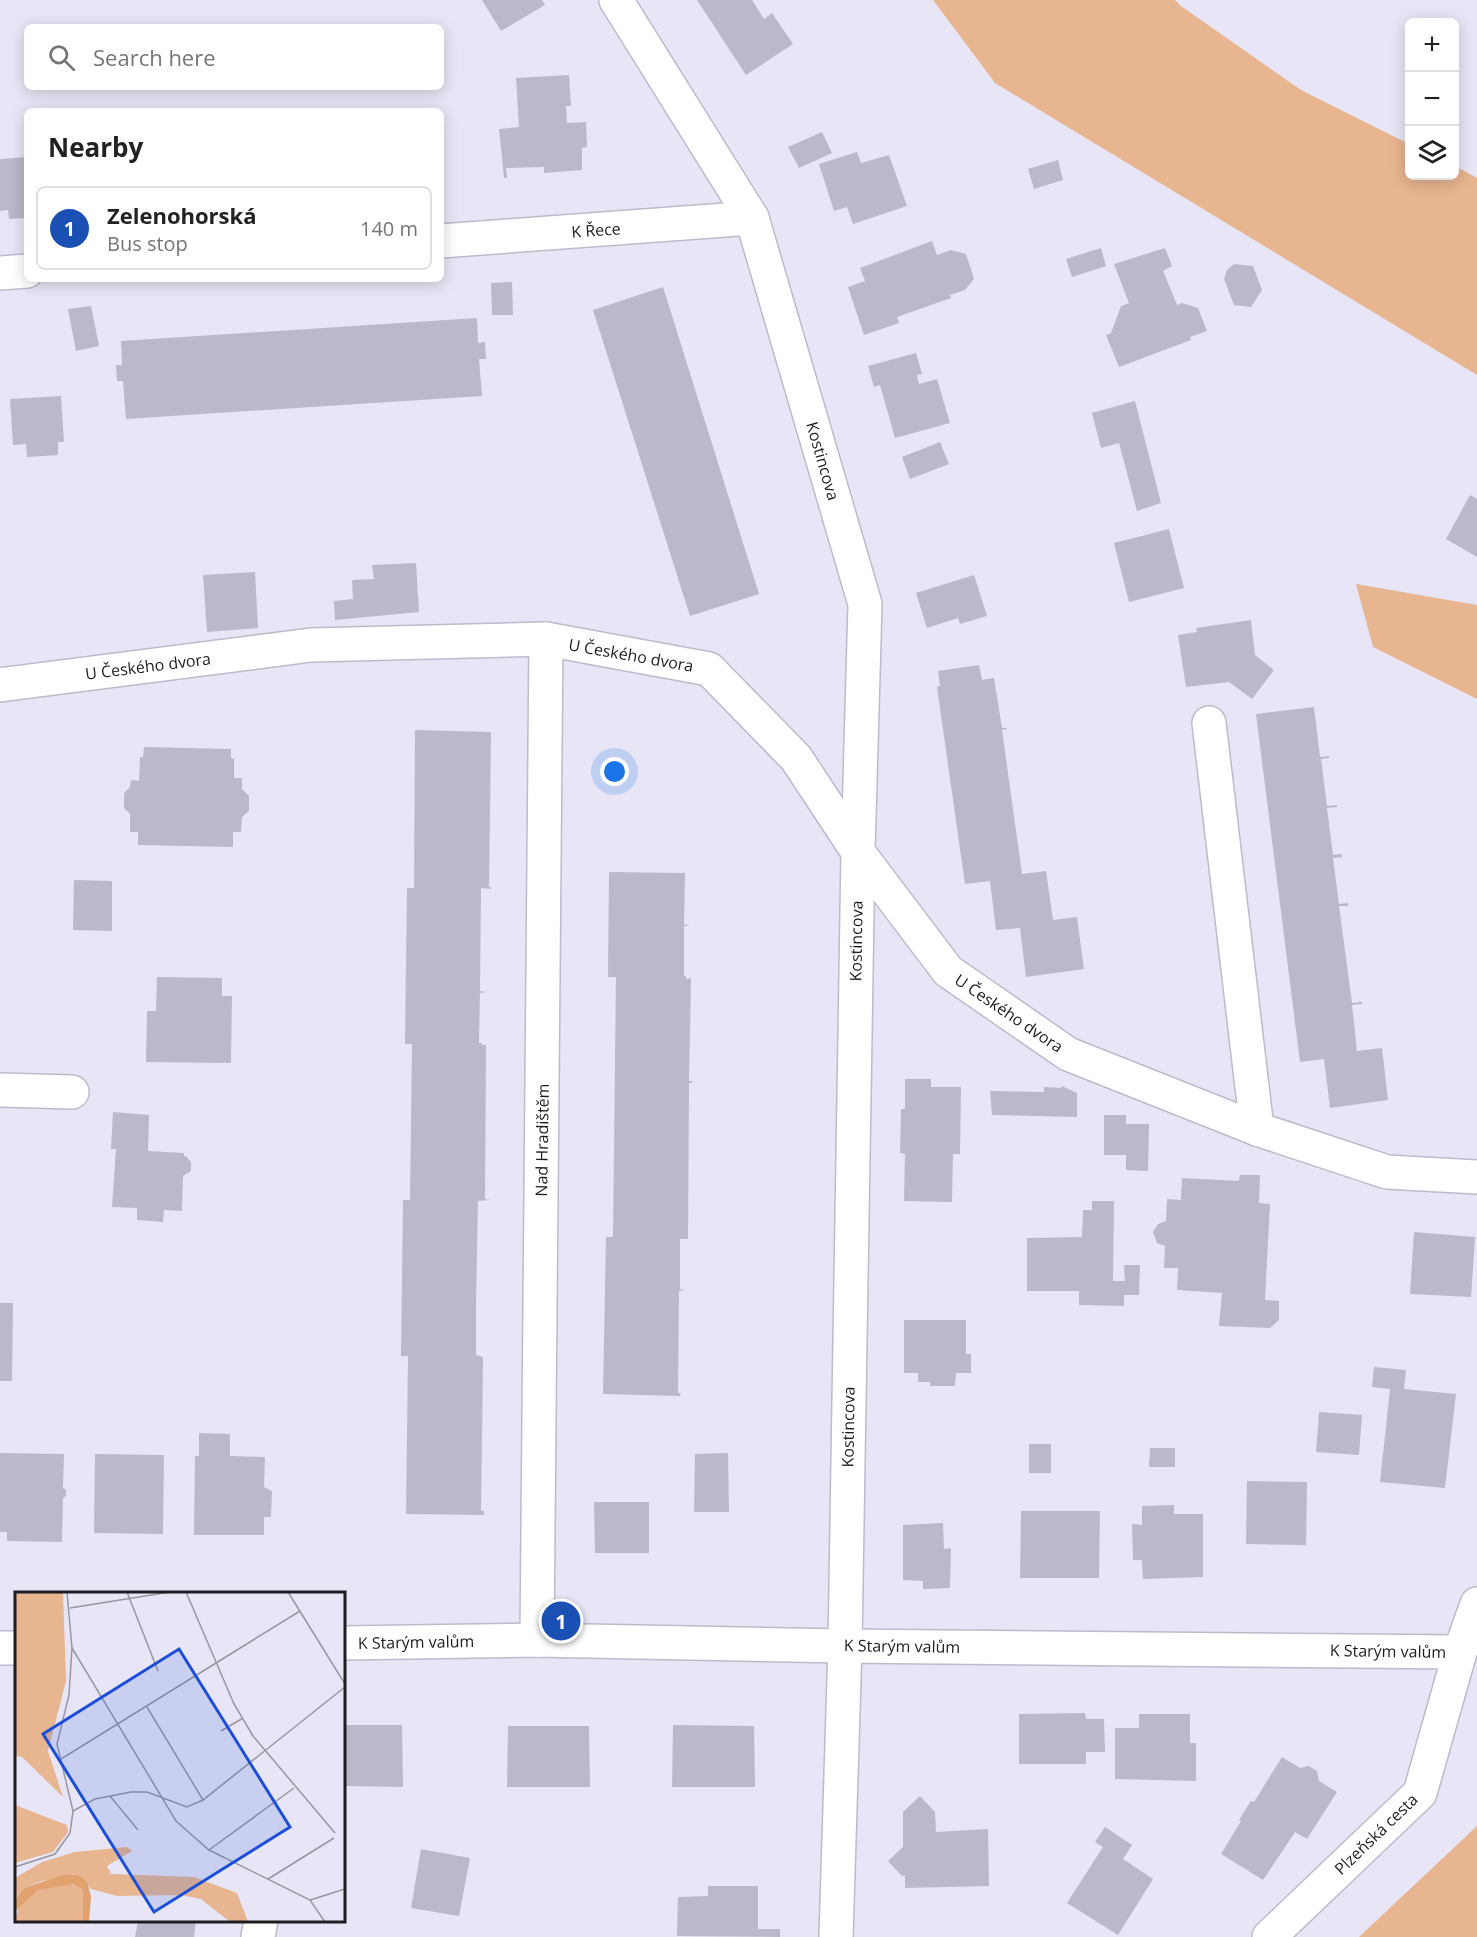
<!DOCTYPE html>
<html lang="en">
<head>
<meta charset="utf-8">
<style>
	:root { --surface:#fff; --page:#f6f6f6; --text:#222; --muted:#767676; --line:#e0e0e0; --accent:#864908 }
	body { margin:0; font-family:"Open Sans",sans-serif; background:var(--page); color:var(--text) }
	.controls { position:absolute; right:18px; top:18px; display:grid; overflow:hidden; border-radius:9px; box-shadow:0 3px 15px #0003 }
	.controls button { width:54px; height:54px; display:grid; place-items:center; padding:0; border:0; border-bottom:2px solid var(--line); background:var(--surface); color:var(--text); font:30px sans-serif }
	.you { position:absolute; left:615px; top:772px; width:21px; height:21px; margin:-15px; border:4px solid #fff; border-radius:50%; background:#1a73e8; box-shadow:0 0 0 9px #1a73e833 }
	.badge { display:grid; place-items:center; width:39px; height:39px; border-radius:50%; background:var(--accent); color:#fff; font-size:20px; font-weight:700 }
	.pin { position:absolute; translate:-50% -50%; border:3px solid #fff; box-shadow:0 2px 6px #0006 }
	.list { margin:0; padding:0; list-style:none }
	h2 { display:flex; justify-content:space-between; align-items:center; height:78px; margin:0; padding:0 24px; font-size:26px }
	h2 small { font-size:20px; font-weight:400; color:var(--muted) }
	.list li { display:grid; grid-template-columns:39px 1fr auto; gap:18px; align-items:center; box-sizing:border-box; height:84px; margin:0 12px 12px; padding:0 12px; border:2px solid var(--line); border-radius:9px }
	.list b { display:block; font-size:22px; white-space:nowrap }
	.list p { margin:0; font-size:20px; white-space:nowrap; color:var(--muted) }
	.list em { font-size:20px; font-style:normal; color:var(--muted) }
	.icon { flex:none; width:33px; height:33px; fill:none; stroke:currentColor; stroke-width:2; stroke-linecap:round; stroke-linejoin:round }
	.map { position:relative; flex:none; width:1477px; height:1937px; overflow:hidden }
	.search { position:absolute; background:var(--surface); box-shadow:0 3px 15px #0003; left:24px; top:24px; width:420px; height:66px; display:flex; align-items:center; gap:15px; box-sizing:border-box; padding:0 21px; border-radius:9px; color:var(--muted); font-size:22px }
	.panel { position:absolute; background:var(--surface); box-shadow:0 3px 15px #0003; left:24px; top:108px; width:420px; height:174px; border-radius:9px }
	.map>svg:first-child { display:block }
</style>
</head>
<body>
<div class="map">
<svg width="1477" height="1937" viewBox="0 0 1477 1937">
	<rect width="100%" height="100%" fill="#e8e6f6"/>
	<g fill="#e7b58f">
		<polygon points="933,0 1175,0 1181,6 1301,90 1409,144 1410,176 1454,176 1455,166 1477,178 1477,375 995,83"/>
		<polygon points="1356,584 1477,605 1477,699 1373,647"/>
		<polygon points="1477,1826 1477,1937 1359,1937"/>
	</g>
	<g fill="#bab9c9">
		<polygon points="482,0 542,0 545,5 501,31"/>
		<polygon points="697,0 752,0 764,19 772,13 793,44 746,75"/>
		<polygon points="569,75 571,106 566,106 567,123 586,122 587,147 582,148 582,170 544,173 544,167 506,168 507,178 504,178 499,129 519,127 516,78"/>
		<polygon points="822,132 832,153 799,168 788,147"/>
		<polygon points="857,152 861,163 889,155 907,206 853,224 847,207 834,211 819,164"/>
		<polygon points="27,157 27,218 9,219 8,210 0,211 0,159"/>
		<polygon points="1058,160 1063,180 1034,189 1028,169"/>
		<polygon points="932,241 937,255 951,250 966,254 974,279 965,290 950,295 951,298 897,317 899,323 864,335 848,287 865,281 860,268"/>
		<polygon points="1101,248 1106,266 1072,277 1066,259"/>
		<polygon points="1165,248 1172,266 1163,271 1177,305 1182,303 1198,308 1207,331 1190,337 1191,340 1119,367 1106,335 1111,333 1121,306 1129,303 1114,264"/>
		<polygon points="1234,264 1253,266 1262,290 1251,307 1234,305 1224,279 1227,270"/>
		<polygon points="512,282 513,315 492,315 491,283"/>
		<polygon points="663,287 759,594 690,616 593,310"/>
		<polygon points="91,306 99,346 76,351 68,309"/>
		<polygon points="477,318 478,343 485,342 486,359 479,359 482,396 126,419 123,381 117,381 116,365 122,365 121,341"/>
		<polygon points="916,353 922,374 917,375 919,384 937,379 950,423 895,438 880,385 874,387 868,366"/>
		<polygon points="61,396 64,442 58,442 58,455 27,457 26,444 13,445 10,399"/>
		<polygon points="1135,401 1161,503 1137,511 1119,443 1101,448 1092,413"/>
		<polygon points="940,442 949,464 910,479 902,457"/>
		<polygon points="1470,495 1477,499 1477,557 1446,539"/>
		<polygon points="1169,529 1184,588 1129,602 1114,543"/>
		<polygon points="416,563 419,612 335,620 334,601 353,599 352,580 374,579 372,565"/>
		<polygon points="255,572 258,628 207,632 203,575"/>
		<polygon points="974,575 987,616 960,624 958,618 927,628 916,593"/>
		<polygon points="1251,620 1255,655 1274,670 1252,699 1229,682 1186,687 1178,635 1197,632 1196,628"/>
		<polygon points="979,665 982,680 994,678 1002,728 1007,728 1007,729 1002,730 1022,874 1046,871 1053,920 1077,917 1084,969 1026,977 1020,928 996,930 990,881 965,884 937,687 940,686 938,671"/>
		<polygon points="1314,707 1320,757 1329,756 1329,758 1321,759 1327,806 1337,805 1337,807 1327,808 1333,855 1342,854 1342,857 1333,858 1339,904 1348,903 1348,906 1339,906 1352,1003 1362,1002 1362,1004 1352,1005 1357,1051 1382,1048 1388,1100 1330,1108 1324,1059 1300,1062 1256,714"/>
		<polygon points="415,730 491,732 489,887 491,887 491,889 481,888 480,991 486,992 480,993 479,1043 482,1043 482,1045 486,1045 485,1199 490,1200 478,1201 476,1304 476,1355 483,1357 481,1511 484,1511 484,1515 406,1514 408,1356 401,1356 403,1200 410,1200 412,1044 405,1044 407,888 414,888"/>
		<polygon points="144,747 231,749 231,758 234,759 234,778 242,778 242,789 249,796 249,811 242,817 241,832 233,832 233,847 138,845 138,832 130,832 130,814 124,808 124,793 130,787 131,780 139,781 140,757 143,757"/>
		<polygon points="609,872 685,873 684,924 690,926 684,926 684,976 686,976 686,979 691,978 689,1081 692,1081 692,1083 689,1083 688,1239 680,1239 680,1289 685,1290 679,1291 678,1393 681,1393 680,1396 603,1394 606,1237 613,1237 616,977 608,977"/>
		<polygon points="74,880 112,881 112,931 73,930"/>
		<polygon points="157,977 222,978 222,996 232,996 231,1063 146,1062 147,1011 156,1011"/>
		<polygon points="905,1079 931,1079 931,1087 961,1087 960,1154 953,1154 952,1202 904,1201 905,1154 900,1153 901,1109 905,1109"/>
		<polygon points="1062,1086 1077,1093 1077,1117 992,1115 990,1091 1044,1092 1044,1087 1061,1088"/>
		<polygon points="113,1112 149,1115 148,1151 184,1153 184,1156 186,1156 191,1162 191,1171 183,1176 182,1211 164,1210 163,1222 137,1220 137,1208 112,1207 116,1149 111,1149"/>
		<polygon points="1104,1115 1126,1115 1126,1124 1149,1124 1148,1171 1126,1170 1126,1155 1104,1155"/>
		<polygon points="1240,1175 1260,1175 1259,1203 1270,1204 1265,1300 1279,1301 1279,1320 1270,1328 1219,1326 1222,1293 1177,1290 1178,1268 1164,1268 1165,1246 1157,1243 1153,1232 1158,1224 1166,1221 1167,1199 1181,1200 1182,1178 1239,1181"/>
		<polygon points="1092,1201 1114,1201 1113,1281 1125,1281 1124,1265 1140,1265 1139,1295 1124,1295 1124,1306 1079,1305 1079,1291 1027,1291 1027,1238 1082,1237 1083,1210 1092,1210"/>
		<polygon points="1414,1232 1475,1237 1471,1297 1410,1294"/>
		<polygon points="0,1303 13,1303 12,1381 0,1381"/>
		<polygon points="904,1320 966,1320 966,1354 971,1354 971,1373 956,1373 955,1386 930,1386 930,1382 918,1382 918,1373 904,1373"/>
		<polygon points="1374,1367 1406,1370 1404,1389 1456,1394 1445,1488 1380,1482 1390,1389 1372,1387"/>
		<polygon points="1319,1412 1362,1415 1359,1455 1316,1452"/>
		<polygon points="199,1433 230,1434 230,1456 265,1457 264,1487 272,1491 271,1517 264,1517 264,1535 194,1535 195,1456 199,1456"/>
		<rect x="1029" y="1444" width="22" height="29"/>
		<polygon points="1150,1448 1175,1448 1175,1467 1149,1467"/>
		<polygon points="0,1453 64,1454 63,1488 66,1490 66,1496 63,1498 62,1542 7,1541 7,1532 0,1532"/>
		<polygon points="728,1453 729,1512 694,1512 695,1454"/>
		<polygon points="95,1454 164,1455 163,1534 94,1533"/>
		<polygon points="1247,1481 1307,1482 1306,1545 1246,1544"/>
		<polygon points="594,1502 649,1502 649,1553 595,1553"/>
		<polygon points="1174,1505 1174,1514 1203,1514 1203,1577 1143,1579 1142,1560 1133,1560 1132,1524 1142,1525 1142,1506"/>
		<polygon points="1021,1511 1100,1511 1099,1578 1020,1578"/>
		<polygon points="943,1523 944,1549 951,1548 950,1588 923,1589 923,1581 903,1580 903,1525"/>
		<polygon points="1085,1713 1086,1719 1104,1719 1105,1752 1086,1752 1086,1764 1019,1764 1019,1714"/>
		<polygon points="1139,1714 1190,1714 1190,1743 1196,1743 1196,1781 1115,1779 1115,1728 1139,1728"/>
		<polygon points="344,1725 402,1725 403,1787 344,1786"/>
		<polygon points="673,1725 754,1726 755,1787 672,1787"/>
		<polygon points="508,1726 589,1726 590,1787 507,1787"/>
		<polygon points="1282,1757 1300,1768 1309,1766 1317,1771 1319,1781 1337,1792 1307,1839 1295,1832 1263,1880 1221,1854 1241,1821 1239,1820 1251,1801 1254,1802"/>
		<polygon points="920,1796 935,1812 936,1832 988,1829 989,1886 905,1888 905,1875 902,1876 888,1861 903,1847 903,1812"/>
		<polygon points="1105,1827 1132,1845 1123,1859 1153,1879 1118,1935 1067,1903 1103,1847 1095,1842"/>
		<polygon points="421,1849 470,1858 459,1916 411,1908"/>
		<polygon points="708,1886 758,1886 758,1929 780,1929 780,1937 677,1936 678,1897 708,1896"/>
		<polygon points="138,1920 196,1920 194,1937 135,1937"/>
	</g>
	<g fill="none" stroke-linecap="round" stroke-linejoin="round">
		<g stroke="#bcbbca" stroke-width="36">
			<g id="street">
				<polyline points="616,0 752,218 865,604 858,852 845,1646 836,1937"/>
				<polyline points="441,241 752,218"/>
				<polyline points="0,273 27,271"/>
				<polyline points="0,685 311,645 546,639 709,669 796,758 858,852 948,971 1068,1054 1257,1129 1387,1172 1477,1177"/>
				<polyline points="1209,723 1257,1129"/>
				<polyline points="0,1090 72,1092"/>
				<polyline points="537,1640 546,639"/>
				<polyline points="344,1643 537,1640 845,1646 1460,1652"/>
				<polyline points="0,1648 16,1648"/>
				<polyline points="258,1937 261,1920"/>
				<polyline points="1269,1937 1420,1793 1460,1652 1477,1604"/>
			</g>
		</g>
		<use href="#street" stroke="#fff" stroke-width="33"/>
	</g>
	<g text-anchor="middle" stroke-width="4.5" stroke-linejoin="round" paint-order="stroke">
		<g font-size="16" fill="#1d1d22" stroke="#fff">
			<text transform="translate(596 230) rotate(-4)" y="6">K Řece</text>
			<text transform="translate(823 461) rotate(74)" y="6">Kostincova</text>
			<text transform="translate(631 655) rotate(10)" y="6">U Českého dvora</text>
			<text transform="translate(148 666) rotate(-7)" y="6">U Českého dvora</text>
			<text transform="translate(856 941) rotate(-89)" y="6">Kostincova</text>
			<text transform="translate(1009 1013) rotate(34)" y="6">U Českého dvora</text>
			<text transform="translate(542 1140) rotate(-89)" y="6">Nad Hradištěm</text>
			<text transform="translate(848 1427) rotate(-89)" y="6">Kostincova</text>
			<text transform="translate(416 1642) rotate(-1)" y="6">K Starým valům</text>
			<text transform="translate(902 1646) rotate(1)" y="6">K Starým valům</text>
			<text transform="translate(1388 1651) rotate(1)" y="6">K Starým valům</text>
			<text transform="translate(1376 1834) rotate(-44)" y="6">Plzeňská cesta</text>
		</g>
	</g>
	<g transform="translate(15 1592)">
		<rect width="330" height="330" fill="#e8e6f6"/>
		<path d="M 0,0 L 48,0 L 51,89 L 33,159 L 48,205 L 7,165 L 0,164 ZM 0,213 L 52,233 L 53,240 L 38,260 L 0,271 ZM 112,255 L 117,259 L 92,274 L 96,282 L 179,285 L 222,301 L 233,330 L 215,330 L 186,307 L 166,303 L 102,304 L 76,297 L 63,283 L 27,289 L 9,296 L 0,308 L 0,286 L 27,270 L 60,260 ZM 42,292 L 58,292 L 68,298 L 68,330 L 0,330 L 4,312 L 23,298 Z" fill="#e7b58f"/>
		<path d="M 48,283 L 63,283 L 72,290 L 76,304 L 74,330 L 68,330 L 68,298 L 58,292 L 23,298 L 0,319 L 0,308 L 9,296 Z" fill="#e1a26f"/>
		<path fill="none" stroke="#9796a1" stroke-width="1.5" d="M 112,0 L 143,79M 171,0 L 219,112 L 238,144 L 320,241M 273,0 L 330,92M 55,16 L 155,0M 57,56 L 161,229 L 194,258 L 295,308 L 310,330M 132,115 L 188,208M 206,139 L 228,126M 46,167 L 285,19M 95,204 L 123,238M 58,219 L 80,207 L 116,200 L 132,200 L 172,215 L 188,208 L 330,95M 194,258 L 279,196M 0,275 L 40,262 L 55,241 L 58,219 L 42,152 L 54,103 L 57,56 L 52,0M 253,287 L 319,246M 295,308 L 330,297"/>
		<path fill="#1d4ed8" fill-opacity="0.15" stroke="#1d4ed8" stroke-width="3" d="M 164,57 L 275,235 L 139,320 L 28,142 Z"/>
		<rect width="330" height="330" fill="none" stroke="#1d1d22" stroke-width="3"/>
	</g>
</svg>
<div class="controls">
<button>+</button>
<button>−</button>
<button><svg class="icon" aria-label="layers" viewBox="0 0 24 24"><path d="M12 4l9 5-9 5-9-5zM3 14l9 5 9-5"/></svg></button>
</div>
<div class="you"></div>
<div class="pin badge" style="left:561px;top:1621px;background:#1a4fb4">1</div>
<div class="search"><svg class="icon" aria-label="search" viewBox="0 0 24 24"><circle cx="10" cy="10" r="6"/><path d="M15 15l6 6"/></svg>Search here</div>
<section class="panel">
<h2>Nearby<small></small></h2>
<ul class="list">
<li><span class="badge" style="background:#1a4fb4">1</span><div><b>Zelenohorská</b><p>Bus stop</p></div><em>140 m</em></li>
</ul>
</section>
</div>
</body>
</html>
